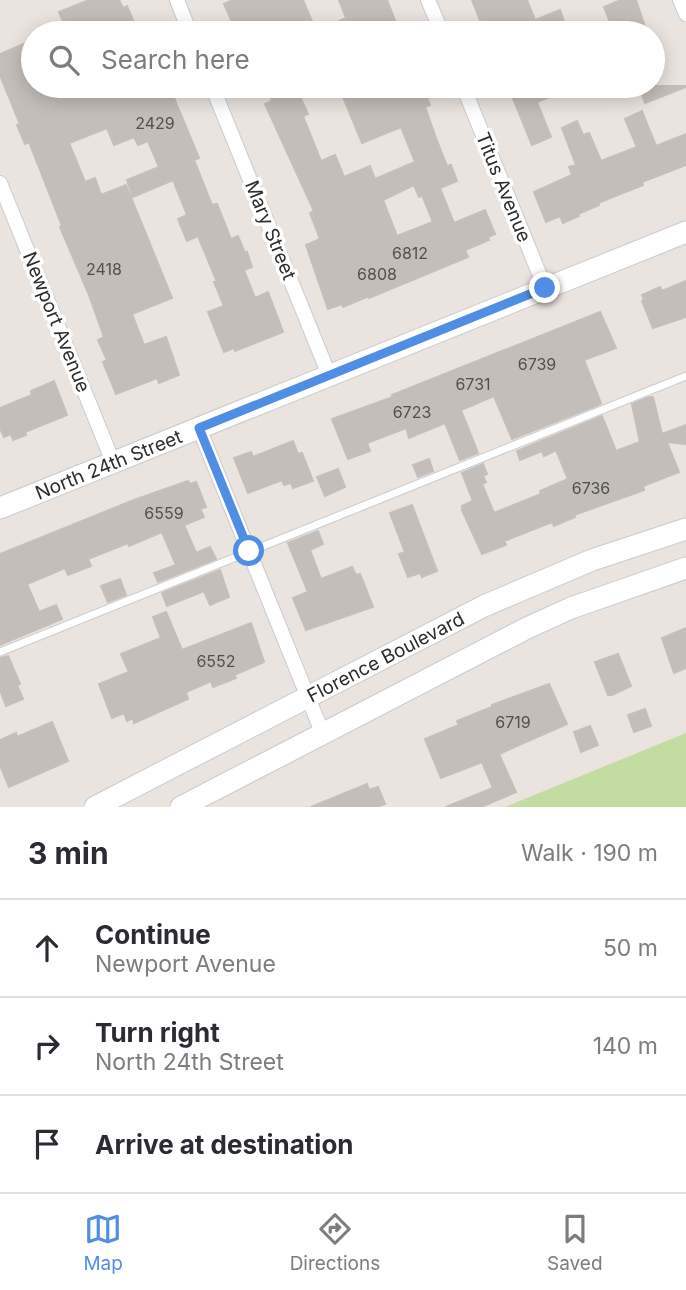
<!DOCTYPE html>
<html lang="en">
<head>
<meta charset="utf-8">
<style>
	:root { --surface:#fff; --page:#f7f7f7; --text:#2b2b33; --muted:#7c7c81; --line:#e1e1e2; --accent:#508ee6 }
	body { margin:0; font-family:Inter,sans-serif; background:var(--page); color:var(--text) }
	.stop { position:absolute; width:21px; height:21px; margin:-16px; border:5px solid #508ee6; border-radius:50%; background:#fff }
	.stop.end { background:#508ee6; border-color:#fff; box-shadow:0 2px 7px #0008 }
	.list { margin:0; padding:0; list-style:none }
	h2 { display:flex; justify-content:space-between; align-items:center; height:91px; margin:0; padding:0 28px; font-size:30px }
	h2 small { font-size:23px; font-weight:400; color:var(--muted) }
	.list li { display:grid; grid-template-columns:46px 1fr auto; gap:21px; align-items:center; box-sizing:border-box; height:98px; padding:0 28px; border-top:2px solid var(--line) }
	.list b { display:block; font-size:26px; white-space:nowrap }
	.list p { margin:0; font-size:23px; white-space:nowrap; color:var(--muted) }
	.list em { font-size:23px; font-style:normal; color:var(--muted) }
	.icon { flex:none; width:38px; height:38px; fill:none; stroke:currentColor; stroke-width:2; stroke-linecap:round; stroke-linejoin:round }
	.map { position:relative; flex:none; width:686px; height:807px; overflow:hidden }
	.search { position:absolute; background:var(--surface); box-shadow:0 4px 18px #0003; left:21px; right:21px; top:21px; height:77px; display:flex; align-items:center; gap:18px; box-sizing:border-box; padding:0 24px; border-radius:38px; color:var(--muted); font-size:26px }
	.sheet { height:385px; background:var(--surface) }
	nav { display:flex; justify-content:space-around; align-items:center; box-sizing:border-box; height:98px; border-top:2px solid var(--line); background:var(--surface); font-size:19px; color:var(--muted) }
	nav a { display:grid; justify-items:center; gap:4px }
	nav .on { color:var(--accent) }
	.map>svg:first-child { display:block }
</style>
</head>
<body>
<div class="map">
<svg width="686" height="807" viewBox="0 0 686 807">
	<rect width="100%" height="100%" fill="#ebe3de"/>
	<polygon fill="#c2dca1" points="686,733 686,807 505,807"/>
	<g fill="#c4beba" stroke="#c6beb8" stroke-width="2" fill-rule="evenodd">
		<polygon points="89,0 119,0 123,8 127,6 136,27 121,33 68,33 59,12"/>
		<polygon points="233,0 303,0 316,31 346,18 339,0 387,0 400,33 237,33 224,4"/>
		<polygon points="472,0 527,0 535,20 560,10 568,33 485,33"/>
		<polygon points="621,0 636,0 644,24 623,33 584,33 610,22 604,7"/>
		<polygon points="33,40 33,86 41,86 45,95 68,86 106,86 108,91 122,86 169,86 199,158 194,160 212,205 217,204 231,239 238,236 245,253 247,252 252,267 244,270 255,298 268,292 283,332 235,351 234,348 224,352 208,312 224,306 214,282 217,282 198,236 187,241 178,219 187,215 173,180 133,197 127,180 159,167 148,141 138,145 134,137 114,145 107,128 69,143 85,182 95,178 101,195 126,185 172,298 132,314 144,345 166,337 179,375 159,383 157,378 116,394 103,362 107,360 98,340 104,337 89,295 60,227 62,226 29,142 25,144 17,125 20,124 0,75 0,54"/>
		<path d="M 266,86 L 295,86 L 308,114 L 303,116 L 321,161 L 335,155 L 344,177 L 370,166 L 375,179 L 415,162 L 401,127 L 362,143 L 341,92 L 356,86 L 422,86 L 430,105 L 425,107 L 436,138 L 447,166 L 451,165 L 457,181 L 440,188 L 454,223 L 485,210 L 495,234 L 488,237 L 489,240 L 465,250 L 468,257 L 369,298 L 369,296 L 343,307 L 342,304 L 328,309 L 306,245 L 320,239 L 310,213 L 314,211 L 265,104 L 272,101 ZM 414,185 L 419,197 L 422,195 L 433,222 L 397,236 L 383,200 Z"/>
		<polygon points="508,86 575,86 537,102 551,137 532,145"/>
		<polygon points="639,86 686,86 686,87 645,103"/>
		<polygon points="642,111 656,146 686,134 686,165 642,182 643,185 598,203 599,205 578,214 579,216 563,223 560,216 546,222 534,192 572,175 569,167 576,165 562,128 577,121 583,135 589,133 601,161 637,147 625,119"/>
		<polygon points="686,281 686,317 653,328 642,301 644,300 642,295 660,287 662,291"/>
		<polygon points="600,312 616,348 584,360 601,403 598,405 512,439 494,396 461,410 478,453 460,460 445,423 409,438 406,428 367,443 370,451 348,459 332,419 393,397 392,395"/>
		<polygon points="54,381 67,415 25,432 26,435 13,440 11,434 4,437 0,428 0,408 32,395 31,391"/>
		<polygon points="649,397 653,397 662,434 686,425 686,444 667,442 679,472 643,486 644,490 574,515 575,517 554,526 552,522 504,541 506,545 482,554 462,510 462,506 473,501 462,473 483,464 487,474 483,476 486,482 482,484 494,513 541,494 540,491 568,479 556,450 544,456 542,451 520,460 517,451 602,416 616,451 640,442 632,404"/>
		<polygon points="293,441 298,454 302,453 313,481 293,488 291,483 284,485 282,480 248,493 234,458 251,452 253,457"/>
		<polygon points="429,459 433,471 418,477 413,465"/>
		<polygon points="338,469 345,487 325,496 317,477"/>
		<polygon points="188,481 190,484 196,482 206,507 200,509 204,517 184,525 196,553 210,547 216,559 158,582 154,573 176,565 162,532 129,546 128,543 88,559 91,566 68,575 65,568 27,584 39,612 56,605 62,619 0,645 0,554 134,500"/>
		<polygon points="412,505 437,571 422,577 420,573 408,577 399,554 405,552 390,513"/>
		<polygon points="318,531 323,544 310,550 321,579 352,567 356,575 360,574 373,607 306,630 293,598 308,592 288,543"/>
		<polygon points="220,570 229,597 210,605 204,591 167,606 162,593"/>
		<polygon points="120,579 126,595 108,602 101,586"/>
		<polygon points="166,612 182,650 251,623 264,662 234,675 236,678 213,687 211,681 186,692 188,699 134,723 133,718 127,721 124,713 112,718 99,684 129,672 121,654 161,638 153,617"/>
		<polygon points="686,628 686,668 674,673 662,638"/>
		<polygon points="618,654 631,686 612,695 608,695 595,662"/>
		<polygon points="8,656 20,684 17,685 23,699 6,706 0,690 0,658"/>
		<polygon points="549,684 567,724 499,754 516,792 481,807 446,807 493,788 482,762 441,778 425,739 459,725 457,721 492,707 492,705"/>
		<polygon points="645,709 651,726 634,732 628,715"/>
		<polygon points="52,722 68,761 9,787 0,765 0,740 16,733 17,737"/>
		<polygon points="590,726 598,745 581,752 574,732"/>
		<polygon points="367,784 369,790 378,787 385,804 376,807 311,807"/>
	</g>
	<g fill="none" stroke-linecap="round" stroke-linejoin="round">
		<g stroke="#c6ccd3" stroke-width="9">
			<polyline id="lane" points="0,652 686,376"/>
		</g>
		<g stroke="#c6ccd3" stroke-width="16">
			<g id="street">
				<polyline points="177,0 190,33"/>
				<polyline points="428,0 442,33"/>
				<polyline points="680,0 686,14"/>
				<polyline points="212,86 329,375"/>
				<polyline points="463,86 545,288"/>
				<polyline points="0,183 113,462"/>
				<polyline points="199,428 322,732"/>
			</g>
		</g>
		<g stroke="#c6ccd3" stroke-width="23">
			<g id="secondary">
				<path id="s1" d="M 0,508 L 686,232"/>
				<path id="s2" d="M 95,807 L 484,606 L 592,560 L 686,529"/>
				<polyline points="181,807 527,628 571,608 686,568"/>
			</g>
		</g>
		<use href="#lane" stroke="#fff" stroke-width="7"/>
		<use href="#street" stroke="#fff" stroke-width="14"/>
		<use href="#secondary" stroke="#fff" stroke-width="21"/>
	</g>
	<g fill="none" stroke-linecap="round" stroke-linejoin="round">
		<polyline stroke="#508ee6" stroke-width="9" points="249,551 199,428 545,288"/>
	</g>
	<g text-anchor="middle" stroke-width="7" stroke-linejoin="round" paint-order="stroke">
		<g font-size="16" fill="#51504f">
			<text x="155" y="129">2429</text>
			<text x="410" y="259">6812</text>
			<text x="104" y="275">2418</text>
			<text x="377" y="280">6808</text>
			<text x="537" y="370">6739</text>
			<text x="473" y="390">6731</text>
			<text x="412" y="418">6723</text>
			<text x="591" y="494">6736</text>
			<text x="164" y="519">6559</text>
			<text x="216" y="667">6552</text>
			<text x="513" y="728">6719</text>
		</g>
		<g font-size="19" fill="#2b2b2b" stroke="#fff">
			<text transform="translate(504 187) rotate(68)" y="7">Titus Avenue</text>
			<text transform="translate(271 230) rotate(68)" y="7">Mary Street</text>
			<text transform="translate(57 322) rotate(68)" y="7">Newport Avenue</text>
			<text dy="7" stroke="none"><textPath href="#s1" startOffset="117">North 24th Street</textPath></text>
			<text dy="7" stroke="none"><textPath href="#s2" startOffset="327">Florence Boulevard</textPath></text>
		</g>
	</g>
</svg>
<div class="stop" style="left:249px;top:551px"></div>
<div class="stop end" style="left:545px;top:288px"></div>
<div class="search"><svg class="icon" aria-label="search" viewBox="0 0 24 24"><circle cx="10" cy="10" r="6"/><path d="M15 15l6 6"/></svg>Search here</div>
</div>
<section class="sheet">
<h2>3 min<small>Walk · 190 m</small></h2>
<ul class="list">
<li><svg class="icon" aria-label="ahead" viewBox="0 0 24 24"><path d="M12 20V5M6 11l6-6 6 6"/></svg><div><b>Continue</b><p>Newport Avenue</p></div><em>50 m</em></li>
<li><svg class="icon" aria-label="right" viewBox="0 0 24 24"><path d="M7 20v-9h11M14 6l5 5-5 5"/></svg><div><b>Turn right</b><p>North 24th Street</p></div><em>140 m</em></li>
<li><svg class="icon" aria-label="arrive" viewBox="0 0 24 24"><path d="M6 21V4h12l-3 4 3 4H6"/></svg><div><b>Arrive at destination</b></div></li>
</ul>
</section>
<nav>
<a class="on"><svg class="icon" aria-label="map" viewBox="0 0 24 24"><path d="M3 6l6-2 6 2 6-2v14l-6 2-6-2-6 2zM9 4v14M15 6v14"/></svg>Map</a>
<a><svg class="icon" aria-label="directions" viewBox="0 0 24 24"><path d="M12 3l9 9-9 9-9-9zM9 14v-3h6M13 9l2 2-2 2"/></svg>Directions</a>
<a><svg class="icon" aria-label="saved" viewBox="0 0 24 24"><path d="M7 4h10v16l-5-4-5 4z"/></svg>Saved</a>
</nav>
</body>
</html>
